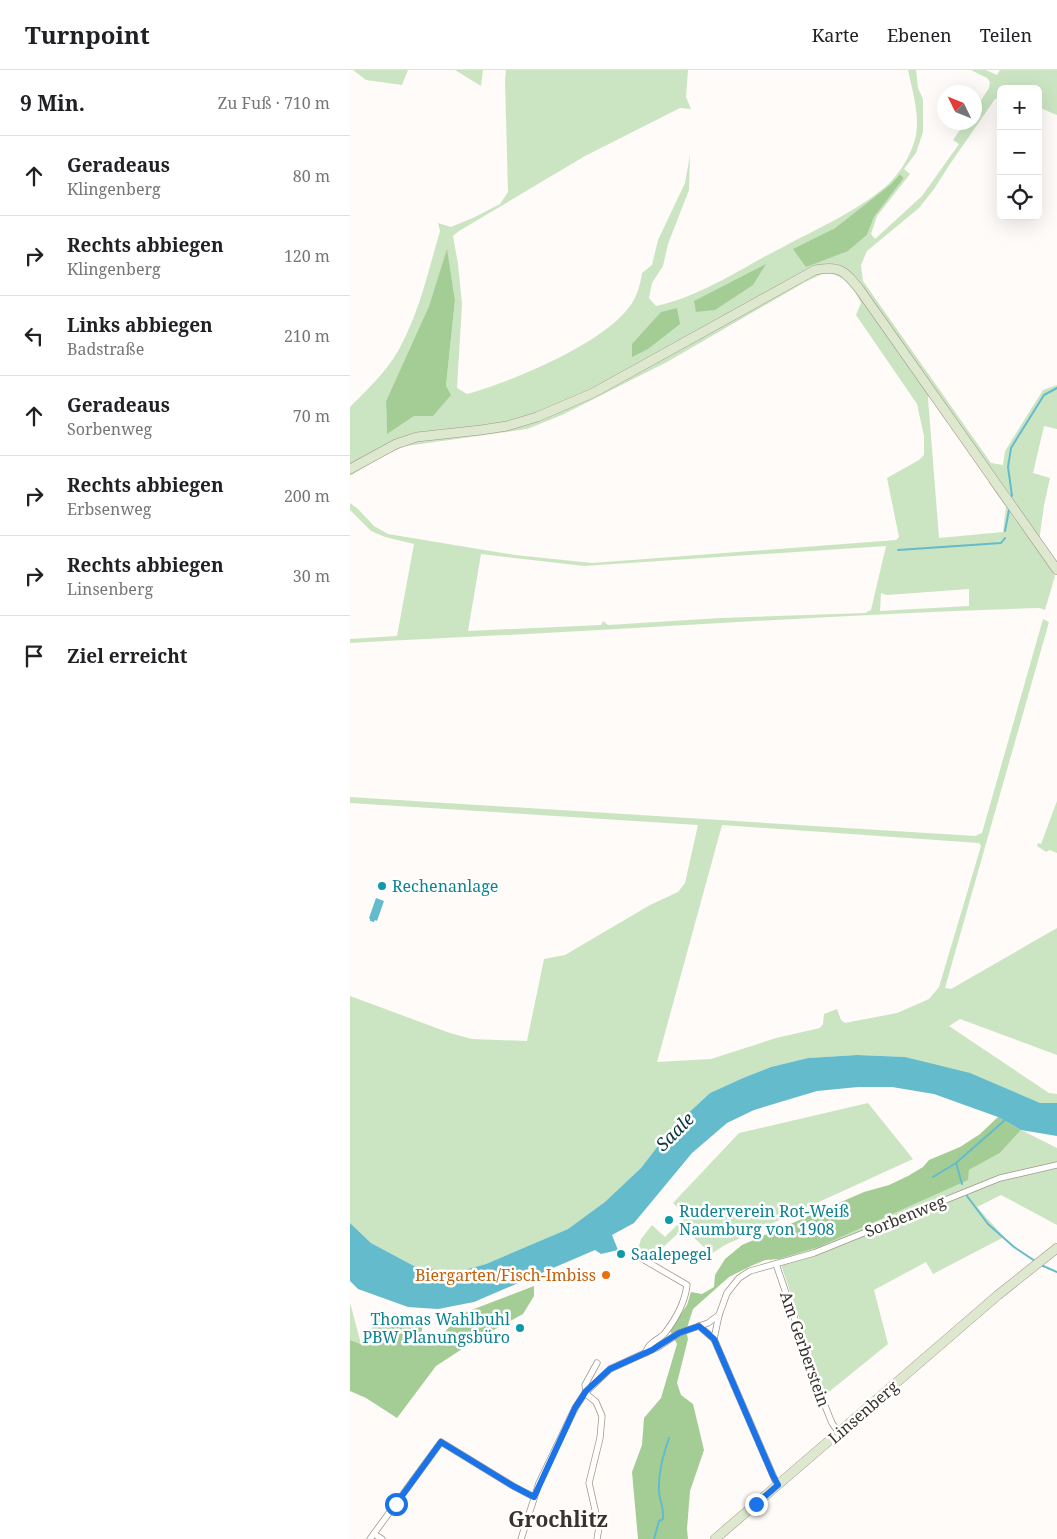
<!DOCTYPE html>
<html lang="de">
<head>
<meta charset="utf-8">
<style>
	:root { --surface:#fff; --page:#f6f6f6; --text:#202124; --muted:#757577; --line:#e0e0e0 }
	body { margin:0; font-family:"Noto Serif",serif; background:var(--page); color:var(--text) }
	.controls { position:absolute; right:15px; top:15px; display:grid; overflow:hidden; border-radius:8px; box-shadow:0 5px 20px #0002 }
	.controls button { width:45px; height:45px; display:grid; place-items:center; padding:0; border:0; border-bottom:1px solid var(--line); background:var(--surface); color:var(--text); font:25px sans-serif }
	.compass { position:absolute; left:587px; top:15px; width:45px; height:45px; border-radius:50%; background:var(--surface); box-shadow:0 5px 20px #0002; rotate:313deg }
	.stop { position:absolute; width:15px; height:15px; margin:-11px; border:4px solid #1a73e8; border-radius:50%; background:#fff }
	.stop.end { background:#1a73e8; border-color:#fff; box-shadow:0 1px 5px #0008 }
	.list { margin:0; padding:0; list-style:none }
	h2 { display:flex; justify-content:space-between; align-items:center; height:65px; margin:0; padding:0 20px; font-size:21px }
	h2 small { font-size:16px; font-weight:400; color:var(--muted) }
	.list li { display:grid; grid-template-columns:32px 1fr auto; gap:15px; align-items:center; box-sizing:border-box; height:80px; padding:0 20px; border-top:1px solid var(--line) }
	.list b { display:block; font-size:19px; white-space:nowrap }
	.list p { margin:0; font-size:16px; white-space:nowrap; color:var(--muted) }
	.list em { font-size:16px; font-style:normal; color:var(--muted) }
	.icon { flex:none; width:28px; height:28px; fill:none; stroke:currentColor; stroke-width:2; stroke-linecap:round; stroke-linejoin:round }
	.map { position:relative; flex:none; width:707px; height:1469px; overflow:hidden }
	header { display:flex; align-items:center; gap:30px; box-sizing:border-box; height:70px; padding:0 25px; background:var(--surface); border-bottom:1px solid var(--line) }
	header strong { font-size:24px }
	nav { display:flex; gap:28px; margin-inline-start:auto; font-size:18px }
	main { display:flex }
	aside { flex:1; background:var(--surface) }
	.map>svg:first-child { display:block }
</style>
</head>
<body>
<header>
<strong>Turnpoint</strong>
<nav><a>Karte</a><a>Ebenen</a><a>Teilen</a></nav>
</header>
<main>
<aside>
<h2>9 Min.<small>Zu Fuß · 710 m</small></h2>
<ul class="list">
<li><svg class="icon" aria-label="ahead" viewBox="0 0 24 24"><path d="M12 20V5M6 11l6-6 6 6"/></svg><div><b>Geradeaus</b><p>Klingenberg</p></div><em>80 m</em></li>
<li><svg class="icon" aria-label="right" viewBox="0 0 24 24"><path d="M7 20v-9h11M14 6l5 5-5 5"/></svg><div><b>Rechts abbiegen</b><p>Klingenberg</p></div><em>120 m</em></li>
<li><svg class="icon" aria-label="left" viewBox="0 0 24 24"><path d="M17 20v-9H6M10 6l-5 5 5 5"/></svg><div><b>Links abbiegen</b><p>Badstraße</p></div><em>210 m</em></li>
<li><svg class="icon" aria-label="ahead" viewBox="0 0 24 24"><path d="M12 20V5M6 11l6-6 6 6"/></svg><div><b>Geradeaus</b><p>Sorbenweg</p></div><em>70 m</em></li>
<li><svg class="icon" aria-label="right" viewBox="0 0 24 24"><path d="M7 20v-9h11M14 6l5 5-5 5"/></svg><div><b>Rechts abbiegen</b><p>Erbsenweg</p></div><em>200 m</em></li>
<li><svg class="icon" aria-label="right" viewBox="0 0 24 24"><path d="M7 20v-9h11M14 6l5 5-5 5"/></svg><div><b>Rechts abbiegen</b><p>Linsenberg</p></div><em>30 m</em></li>
<li><svg class="icon" aria-label="arrive" viewBox="0 0 24 24"><path d="M6 21V4h12l-3 4 3 4H6"/></svg><div><b>Ziel erreicht</b></div></li>
</ul>
</aside>
<div class="map">
<svg width="707" height="1469" viewBox="0 0 707 1469">
	<rect width="100%" height="100%" fill="#fefbf8"/>
	<g fill="#cbe5c3" fill-rule="evenodd">
		<polygon points="3,0 58,0 52,15 16,10"/>
		<polygon points="105,0 133,0 131,16"/>
		<path d="M 156,0 L 338,0 L 336,27 L 341,39 L 330,38 L 235,86 L 109,161 L 103,166 L 108,194 L 112,234 L 107,318 L 117,324 C 163,311 245,277 276,241 C 286,230 290,217 292,203 L 302,195 L 308,170 L 335,113 L 340,85 L 339,120 L 318,174 L 313,196 L 302,213 L 299,228 L 306,236 C 352,226 391,198 433,177 C 468,158 502,144 534,118 C 545,109 557,92 562,78 C 573,54 563,24 558,0 L 566,0 L 568,18 L 573,29 L 573,62 L 566,83 L 554,99 L 560,104 L 527,146 L 521,164 L 525,169 L 572,126 L 609,74 L 603,70 L 615,53 L 624,52 L 625,40 L 639,18 L 640,12 L 637,8 L 621,0 L 636,0 L 647,5 L 650,0 L 707,0 L 707,45 L 688,37 L 688,19 L 651,19 L 651,26 L 645,29 L 600,94 L 584,119 L 569,138 L 517,181 L 511,195 L 513,211 L 641,393 L 653,395 L 655,381 L 693,320 L 707,315 L 707,359 L 694,356 L 683,403 L 700,408 L 694,435 L 688,479 L 705,506 L 695,540 L 690,538 C 543,542 396,552 249,560 C 166,565 83,568 0,573 L 0,569 L 47,566 L 64,474 L 35,467 L 21,461 L 0,440 L 0,433 L 8,439 L 24,456 L 38,464 L 165,485 L 242,493 L 546,470 L 549,467 L 537,408 L 569,390 L 574,385 L 574,366 L 567,334 L 506,245 L 511,233 C 505,220 492,201 474,204 C 468,205 461,210 455,212 L 317,292 L 212,345 L 177,359 L 56,376 L 36,384 L 0,406 L 0,337 C 17,320 36,302 48,281 C 69,244 78,202 90,161 L 88,153 L 101,157 L 125,147 L 150,134 L 158,122 L 155,11 ZM 550,104 L 554,108 L 524,147 L 517,165 L 498,181 L 444,179 L 485,158 L 541,114 ZM 97,181 L 105,230 L 96,316 L 83,346 L 64,346 L 37,363 L 36,331 L 79,236 ZM 579,325 L 638,408 L 639,413 L 656,437 L 653,462 L 589,468 L 578,328 ZM 536,476 L 521,540 L 515,543 L 371,548 L 258,555 L 253,551 L 251,555 L 118,561 L 131,484 L 234,496 ZM 619,519 L 619,536 L 530,541 L 531,523 L 537,525 Z"/>
		<path d="M 693,549 L 699,552 L 595,918 L 601,919 L 707,858 L 707,985 L 610,949 L 599,956 L 699,1023 L 707,1024 L 707,1033 L 690,1033 L 555,987 L 507,985 L 458,988 L 421,997 L 393,1008 L 360,1023 L 321,1059 L 291,1098 L 256,1132 L 218,1159 L 136,1194 L 103,1203 L 64,1196 L 21,1173 L 0,1153 L 0,926 L 100,963 L 122,969 L 177,971 L 194,889 L 215,885 L 300,835 L 328,822 L 335,813 L 348,755 L 0,733 L 0,727 L 625,766 L 632,763 ZM 372,755 L 629,773 L 631,776 L 589,917 L 579,929 L 547,943 L 495,953 L 491,950 L 487,939 L 474,944 L 473,954 L 470,958 L 426,968 L 361,989 L 307,992 Z"/>
		<polygon points="707,731 707,783 700,780 696,782 687,776 688,773 691,774"/>
		<polygon points="518,1033 563,1089 375,1175 361,1184 334,1158 299,1190 287,1183 291,1169 302,1155 315,1167 336,1146 323,1133 389,1063"/>
		<polygon points="671,1060 707,1078 707,1155 651,1125 627,1137 654,1167 583,1204 576,1192 524,1220 538,1274 475,1325 429,1189 469,1177 617,1110 619,1100 650,1083"/>
		<polygon points="0,1234 1,1236 11,1274 0,1270"/>
	</g>
	<g fill="#a4cd95">
		<polygon points="550,104 554,108 524,147 517,165 498,181 456,197 443,179 485,158 541,114"/>
		<polygon points="97,179 105,230 96,316 101,325 83,346 64,346 37,364 36,331 79,236"/>
		<polygon points="416,194 403,215 365,240 346,242 344,231"/>
		<polygon points="327,238 330,254 298,279 282,287 282,274 311,242"/>
		<polygon points="648,1047 671,1060 650,1083 619,1100 618,1110 469,1177 429,1189 415,1190 401,1196 379,1207 343,1239 336,1261 338,1269 327,1313 331,1325 343,1334 354,1380 340,1421 337,1459 338,1469 288,1469 282,1402 292,1375 294,1348 311,1328 327,1274 320,1261 337,1235 341,1222 352,1224 364,1217 365,1205 375,1189 392,1175 514,1122 539,1115 558,1106 573,1097 579,1090 610,1077 630,1064"/>
		<polygon points="184,1216 184,1226 173,1244 129,1268 86,1296 47,1348 16,1328 0,1321 0,1270 11,1274 31,1245 58,1253 73,1254 71,1266 93,1264 111,1244"/>
	</g>
	<g fill="#63bbcc">
		<polygon points="26,828 34,831 27,851 25,850 24,852 20,851 20,849 19,848"/>
		<polygon points="507,985 555,987 620,1003 690,1033 707,1033 707,1066 671,1060 648,1047 584,1024 542,1017 508,1017 467,1021 404,1040 377,1053 342,1083 284,1153 262,1165 268,1180 251,1184 245,1180 124,1232 88,1239 58,1237 8,1219 0,1211 0,1153 21,1173 64,1196 103,1203 136,1194 218,1159 255,1132 291,1098 321,1059 360,1023 393,1008 421,997 458,988"/>
	</g>
	<g fill="none" stroke-linecap="round" stroke-linejoin="round">
		<g stroke="#63bbcc" stroke-width="2">
			<polyline points="662,426 658,397 661,378 694,325 707,318"/>
			<polyline points="655,461 659,440"/>
			<polyline points="548,480 651,473 655,468"/>
			<polyline points="606,1093 612,1114"/>
			<polyline points="583,1107 606,1093 655,1050"/>
			<polyline points="617,1126 638,1154 664,1177 685,1191"/>
			<polyline points="691,1195 707,1202"/>
			<path d="M 304,1469 L 309,1451 L 313,1449 C 314,1436 310,1433 309,1422 C 308,1403 313,1386 319,1368"/>
		</g>
		<g stroke="#a3978a" stroke-width="7">
			<g id="street">
				<path d="M 284,1184 L 337,1215 C 335,1232 325,1250 315,1263 C 309,1270 297,1273 296,1283"/>
				<polyline points="426,1194 473,1331 482,1353 489,1363"/>
				<polyline points="349,1256 364,1269 425,1410 429,1415"/>
				<polyline points="364,1269 369,1245 377,1223 389,1208 400,1201 464,1183 650,1108 707,1095"/>
				<polyline points="236,1321 235,1315 247,1293"/>
				<polyline points="235,1323 246,1332 252,1346 250,1368 239,1413 249,1457 247,1469"/>
				<polyline points="24,1464 32,1469"/>
				<polyline points="20,1469 91,1372 163,1416 184,1427"/>
				<polyline points="171,1469 189,1413 225,1338 235,1323 260,1299 308,1277 329,1263 358,1253 369,1245"/>
			</g>
		</g>
		<g stroke="#a3978a" stroke-width="10">
			<g id="secondary">
				<path d="M 0,399 L 46,374 L 67,367 L 131,360 L 157,356 L 187,347 L 243,323 L 465,200 C 490,195 495,201 510,220 L 707,500"/>
				<polyline points="365,1469 648,1225 707,1178"/>
			</g>
		</g>
		<use href="#street" stroke="#fff" stroke-width="5.5"/>
		<use href="#secondary" stroke="#dde8cf" stroke-width="9"/>
	</g>
	<g fill="none" stroke-linecap="round" stroke-linejoin="round">
		<polyline stroke="#1a73e8" stroke-width="6" points="46,1434 91,1372 163,1416 184,1427 225,1338 236,1321 260,1299 302,1280 329,1263 349,1256 364,1269 423,1406 428,1415 406,1434"/>
	</g>
	<g fill="#0f9aa8" stroke="#fff" stroke-width="2">
		<circle cx="32" cy="816" r="5"/>
		<circle cx="319" cy="1150" r="5"/>
		<circle cx="271" cy="1184" r="5"/>
		<circle cx="170" cy="1258" r="5"/>
	</g>
	<circle fill="#e8710a" stroke="#fff" stroke-width="2" cx="256" cy="1205" r="5"/>
	<g text-anchor="middle" stroke-width="5" stroke-linejoin="round" paint-order="stroke">
		<g font-size="16" fill="#0d838f" stroke="#fff" text-anchor="start">
			<text x="42" y="822">Rechenanlage</text>
			<text x="329" y="1147">Ruderverein Rot-Weiß<tspan x="329" dy="18">Naumburg von 1908</tspan></text>
			<text x="281" y="1190">Saalepegel</text>
			<text x="160" y="1255" text-anchor="end">Thomas Wahlbuhl<tspan x="160" dy="18">PBW Planungsbüro</tspan></text>
		</g>
		<g font-size="16" fill="#38332e" stroke="#fff">
			<text transform="translate(555 1146) rotate(-22)" y="6">Sorbenweg</text>
			<text transform="translate(455 1279) rotate(71)" y="6">Am Gerberstein</text>
			<text transform="translate(513 1342) rotate(-41)" y="6">Linsenberg</text>
		</g>
		<g font-size="16" fill="#c56008" stroke="#fff" text-anchor="end">
			<text x="246" y="1211">Biergarten/Fisch-Imbiss</text>
		</g>
		<g font-size="18" font-style="italic" fill="#09353c" stroke="#fff">
			<text transform="translate(325 1062) rotate(-45)" y="6">Saale</text>
		</g>
		<g font-size="21" font-weight="bold" fill="#38332e" stroke="#fff">
			<text x="208" y="1457">Grochlitz</text>
		</g>
	</g>
</svg>
<div class="controls">
<button>+</button>
<button>−</button>
<button><svg class="icon" aria-label="locate" viewBox="0 0 24 24"><circle cx="12" cy="12" r="6"/><path d="M12 2v4M12 18v4M2 12h4M18 12h4"/></svg></button>
</div>
<svg class="compass" viewBox="-18 -18 36 36"><path d="M0-13l5 13h-10z" fill="#e53935"/><path d="M0 13l5-13h-10z" fill="#757577"/></svg>
<div class="stop" style="left:46px;top:1434px"></div>
<div class="stop end" style="left:406px;top:1434px"></div>
</div>
</main>
</body>
</html>
